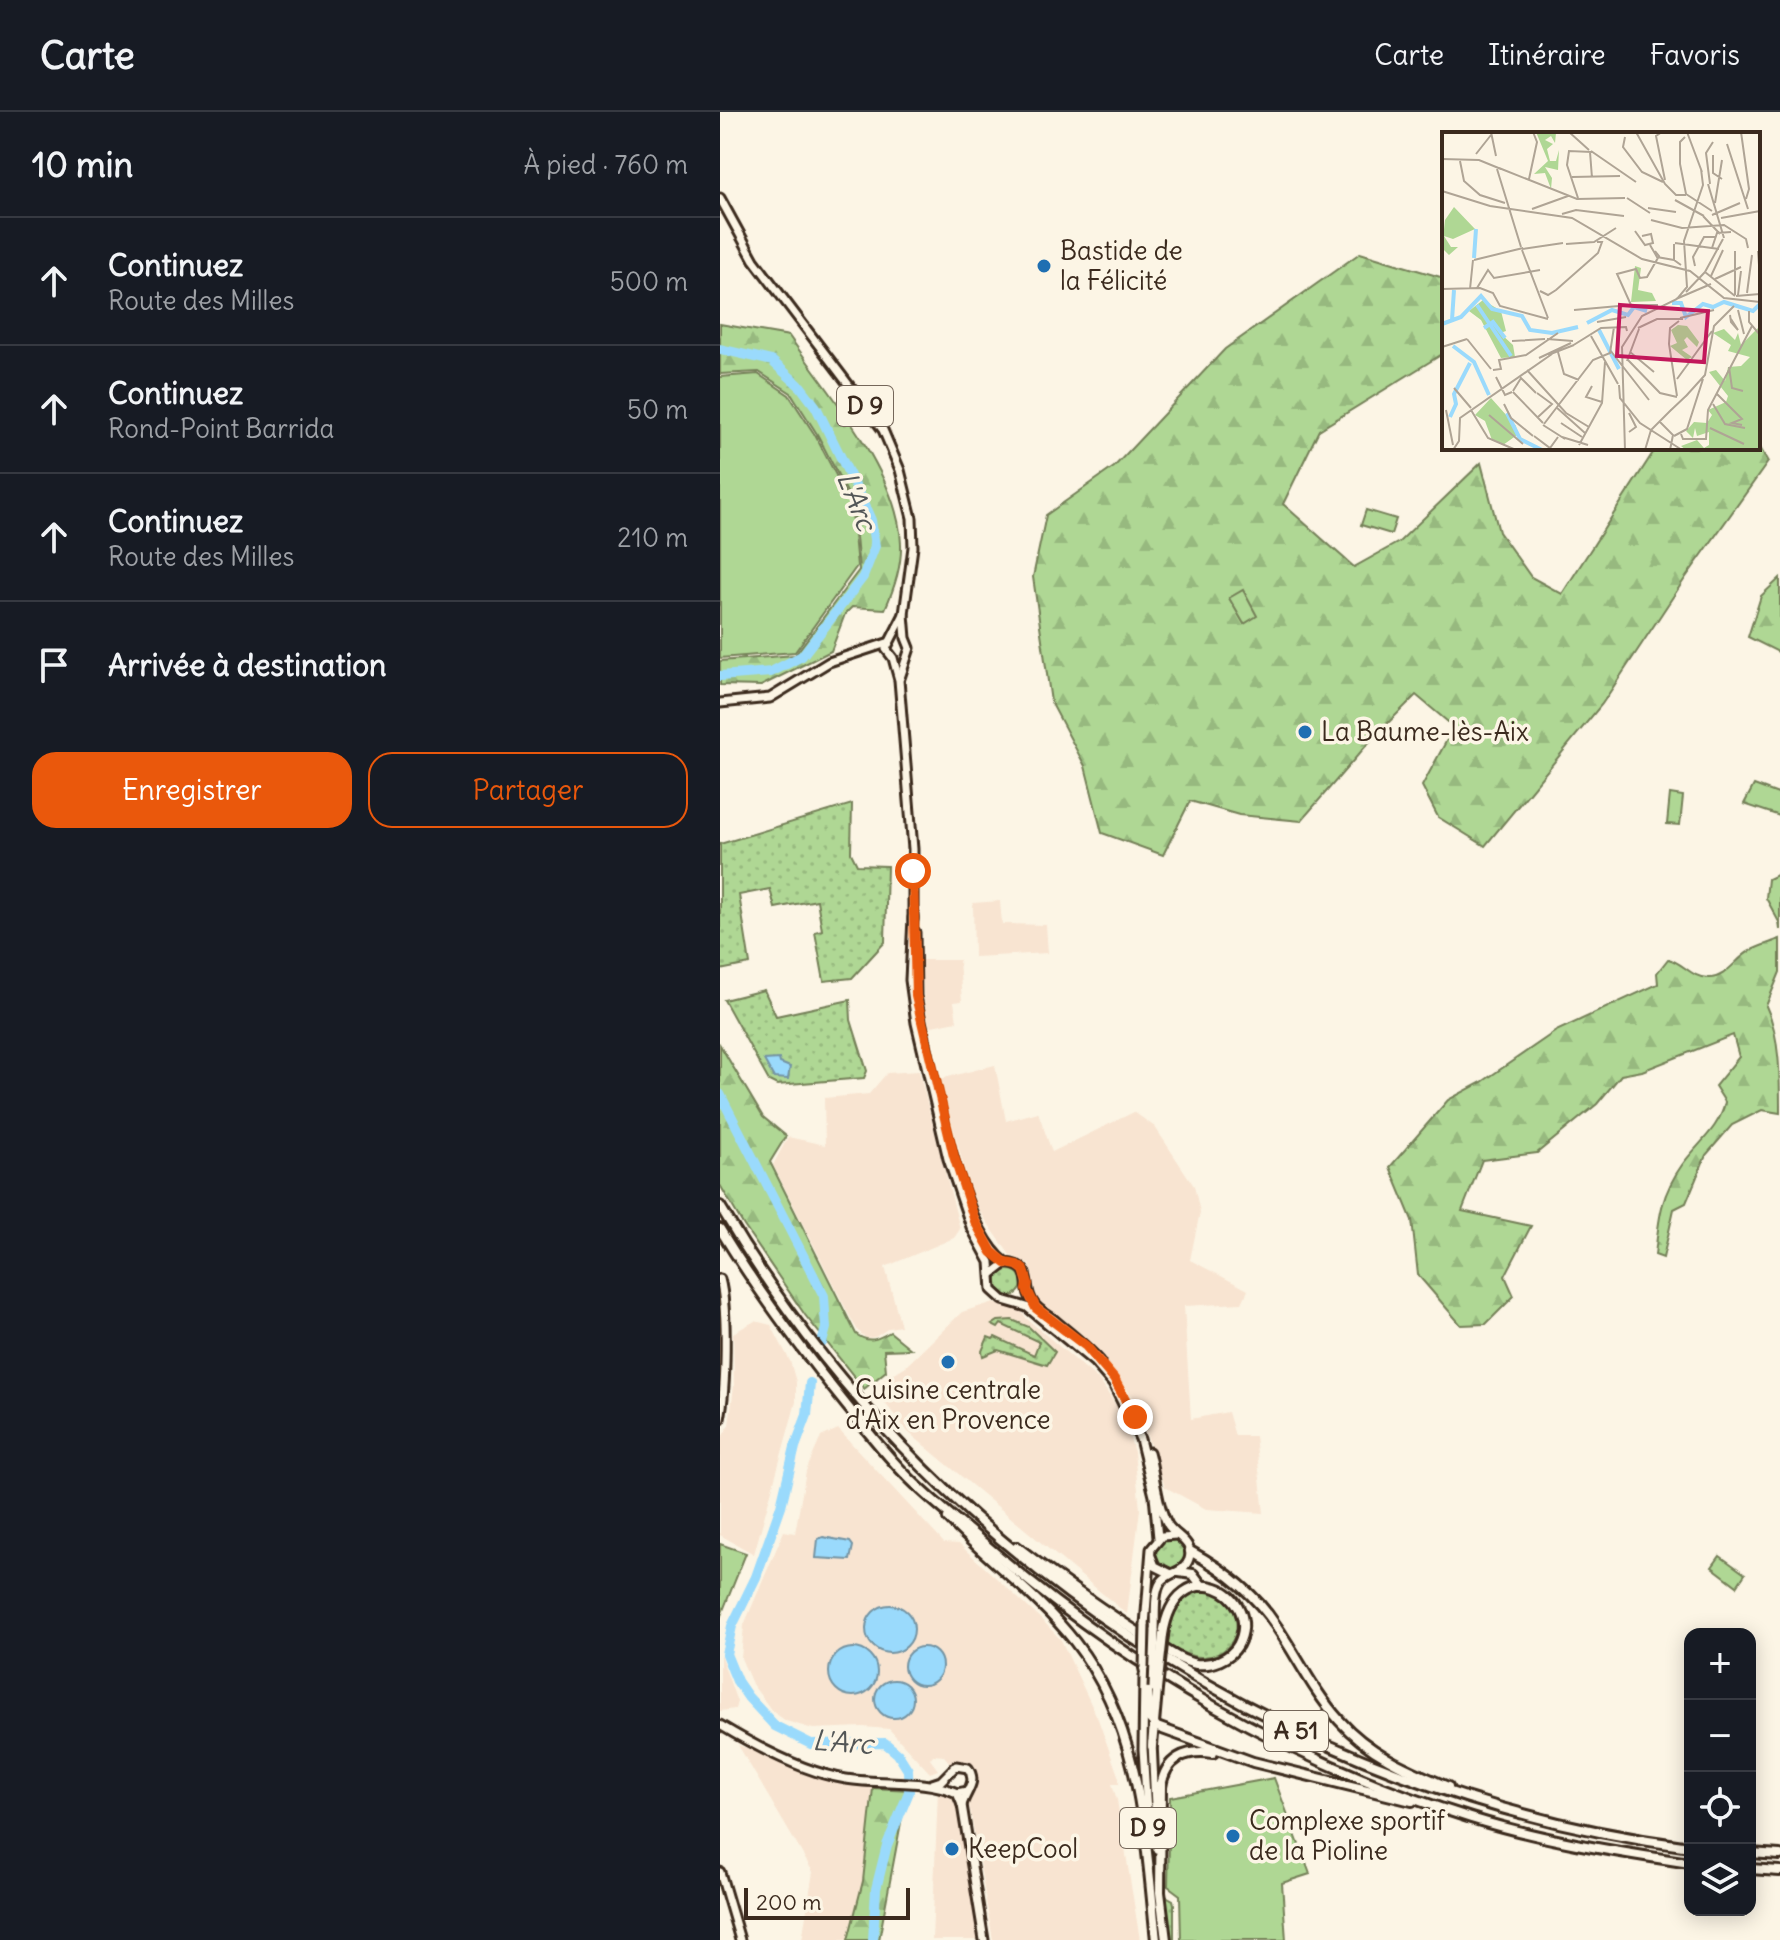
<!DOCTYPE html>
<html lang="fr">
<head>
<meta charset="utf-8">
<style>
	:root { --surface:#171b24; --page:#20242c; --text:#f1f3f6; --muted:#9ea1a6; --line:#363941; --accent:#ea580c }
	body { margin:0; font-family:Delius,sans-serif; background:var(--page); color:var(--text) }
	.controls { position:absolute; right:24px; bottom:24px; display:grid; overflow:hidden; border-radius:16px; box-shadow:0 4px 20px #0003 }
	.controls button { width:72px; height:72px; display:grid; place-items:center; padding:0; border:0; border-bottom:2px solid var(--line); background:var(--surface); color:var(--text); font:40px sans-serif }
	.scale { position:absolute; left:24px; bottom:20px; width:166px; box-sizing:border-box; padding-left:8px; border:4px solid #3b2a1e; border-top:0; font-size:22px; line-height:28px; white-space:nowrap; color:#3b2a1e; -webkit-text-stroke:6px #fcf5e5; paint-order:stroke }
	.stop { position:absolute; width:24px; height:24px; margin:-18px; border:6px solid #ea580c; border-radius:50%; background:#fff }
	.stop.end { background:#ea580c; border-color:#fff; box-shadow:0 2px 8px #0008 }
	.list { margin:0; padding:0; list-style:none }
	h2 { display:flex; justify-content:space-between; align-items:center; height:104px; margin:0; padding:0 32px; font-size:34px }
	h2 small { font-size:26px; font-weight:400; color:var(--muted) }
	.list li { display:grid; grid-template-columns:52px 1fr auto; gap:24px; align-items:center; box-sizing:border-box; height:128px; padding:0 32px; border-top:2px solid var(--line) }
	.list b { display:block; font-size:30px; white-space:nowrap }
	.list p { margin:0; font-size:26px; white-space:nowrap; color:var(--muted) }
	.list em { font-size:26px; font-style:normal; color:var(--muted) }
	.actions { display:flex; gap:16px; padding:24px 32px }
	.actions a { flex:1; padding:18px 0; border:2px solid var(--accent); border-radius:24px; text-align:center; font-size:28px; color:var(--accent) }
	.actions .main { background:var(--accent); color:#fff }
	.icon { flex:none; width:44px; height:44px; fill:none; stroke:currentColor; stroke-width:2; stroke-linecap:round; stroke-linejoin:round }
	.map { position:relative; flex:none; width:1060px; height:1828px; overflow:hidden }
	header { display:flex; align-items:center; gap:48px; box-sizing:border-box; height:112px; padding:0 40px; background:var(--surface); border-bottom:2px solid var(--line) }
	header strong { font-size:38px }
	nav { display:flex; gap:44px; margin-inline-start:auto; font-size:28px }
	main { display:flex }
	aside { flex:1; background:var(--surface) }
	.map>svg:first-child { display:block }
</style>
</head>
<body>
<header>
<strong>Carte</strong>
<nav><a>Carte</a><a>Itinéraire</a><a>Favoris</a></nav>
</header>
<main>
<aside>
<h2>10 min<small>À pied · 760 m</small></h2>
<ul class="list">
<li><svg class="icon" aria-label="ahead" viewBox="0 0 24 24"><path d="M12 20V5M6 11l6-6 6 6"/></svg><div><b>Continuez</b><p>Route des Milles</p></div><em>500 m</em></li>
<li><svg class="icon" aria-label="ahead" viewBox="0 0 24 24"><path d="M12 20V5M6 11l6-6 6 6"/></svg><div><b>Continuez</b><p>Rond-Point Barrida</p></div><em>50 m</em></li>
<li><svg class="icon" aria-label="ahead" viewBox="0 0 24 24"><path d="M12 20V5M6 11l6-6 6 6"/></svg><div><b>Continuez</b><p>Route des Milles</p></div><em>210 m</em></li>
<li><svg class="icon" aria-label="arrive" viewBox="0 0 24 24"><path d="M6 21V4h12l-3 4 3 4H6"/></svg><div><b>Arrivée à destination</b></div></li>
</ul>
<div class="actions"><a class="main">Enregistrer</a><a>Partager</a></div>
</aside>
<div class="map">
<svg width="1060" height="1828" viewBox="0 0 1060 1828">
	<defs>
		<pattern id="grass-dots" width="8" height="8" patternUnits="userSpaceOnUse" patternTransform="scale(2)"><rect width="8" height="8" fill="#afd794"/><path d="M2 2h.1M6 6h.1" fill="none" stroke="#97b97f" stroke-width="1.8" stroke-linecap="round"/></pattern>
		<pattern id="forest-firs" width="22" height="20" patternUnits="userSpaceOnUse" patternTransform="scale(2)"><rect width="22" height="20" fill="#afd794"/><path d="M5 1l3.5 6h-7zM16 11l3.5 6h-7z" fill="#97b97f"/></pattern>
	</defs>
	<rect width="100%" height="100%" fill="#fcf5e5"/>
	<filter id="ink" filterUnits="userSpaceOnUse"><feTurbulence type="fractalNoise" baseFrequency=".0125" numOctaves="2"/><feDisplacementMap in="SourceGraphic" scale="16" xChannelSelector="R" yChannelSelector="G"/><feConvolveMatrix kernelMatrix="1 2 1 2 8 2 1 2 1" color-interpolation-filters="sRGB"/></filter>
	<g filter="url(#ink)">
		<g fill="#f8e4d1">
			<polygon points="280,789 282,812 326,813 328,841 254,845 253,791"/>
			<polygon points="200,848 239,848 242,889 234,890 237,909 207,915"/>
			<polygon points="275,953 286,1009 318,1000 332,1040 414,1000 435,1015 474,1074 480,1100 470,1148 528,1178 522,1191 464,1194 471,1307 508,1300 515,1324 535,1324 544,1401 486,1397 445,1375 413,1285 371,1231 314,1186 311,1178 310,1153 290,1143 253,1090 220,967"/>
			<polygon points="199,959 240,1117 234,1126 165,1155 181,1214 169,1216 155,1225 146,1226 138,1219 131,1207 53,1053 68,1025 105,1033 104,986 149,982 167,961"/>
			<polygon points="271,1191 298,1195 307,1207 379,1268 403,1304 414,1340 420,1397 407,1502 188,1320 152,1275 186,1254 242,1200"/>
			<polygon points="35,1209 51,1213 70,1249 76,1270 76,1290 34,1442 0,1423 0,1329 9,1313 14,1274 13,1221"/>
			<polygon points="118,1317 224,1431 239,1432 323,1509 341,1528 378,1607 399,1666 399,1672 392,1672 397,1688 420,1828 273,1828 249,1692 250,1680 256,1672 254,1656 247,1652 230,1651 224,1644 213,1643 210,1647 218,1658 210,1661 169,1617 143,1615 93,1617 66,1609 52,1599 32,1572 21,1546 24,1513 64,1419 75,1421 86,1359 101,1325"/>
			<polygon points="0,1542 17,1590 15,1597 0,1599"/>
			<polygon points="18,1633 113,1668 153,1675 143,1769 128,1828 82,1828 93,1760"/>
			<polygon points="218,1678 229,1679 240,1697 260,1828 212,1828"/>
		</g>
		<g fill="url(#grass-dots)" stroke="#758059" stroke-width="2">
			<polygon points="132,692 131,741 137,753 167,754 165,830 132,866 104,869 95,820 102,818 97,788 55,796 50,777 19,783 30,852 0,858 0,732"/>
			<polygon points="44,878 56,904 130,888 131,908 147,959 144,966 57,973 49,969 4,888"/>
			<circle cx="289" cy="1171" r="13"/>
			<polygon points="292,1208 309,1215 335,1240 327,1253 278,1238 263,1244 262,1239 268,1225 273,1227 275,1225 314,1243 319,1230 281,1212 278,1216 272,1213 278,1209"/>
			<circle cx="450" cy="1442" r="15"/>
			<path d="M 479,1479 C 527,1477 530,1543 483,1545 C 471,1546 458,1538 447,1533 C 450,1508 452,1487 479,1479 Z"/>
			<polygon points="446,1784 453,1788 454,1792 454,1828 449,1828"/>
		</g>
		<g fill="url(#forest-firs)" stroke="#758059" stroke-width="2">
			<polygon points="640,141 724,166 724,241 599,318 563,392 634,455 679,430 761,351 779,420 811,465 842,482 936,336 1038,336 1038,332 1048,350 964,468 882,592 765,734 718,705 702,674 734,615 696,583 651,628 581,709 519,703 470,689 443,743 382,721 365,654 331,590 313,465 326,403 394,355 505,237"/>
			<path d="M 0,212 L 69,224 C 108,280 179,362 181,432 C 182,455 174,477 165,497 L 132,495 L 125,502 L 111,539 L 41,574 L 0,573 L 0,549 L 75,543 L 139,458 L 133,392 L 97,322 L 71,281 L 39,260 L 0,262 Z"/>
			<polygon points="1060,466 1060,541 1028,525 1041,484"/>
			<polygon points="1034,673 1058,682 1060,679 1060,704 1024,692"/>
			<polygon points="1060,761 1060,818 1059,810 1046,786 1048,767"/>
			<path d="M 1060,827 L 1060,860 L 1046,894 C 1060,923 1060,966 1060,1001 L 1042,998 L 1012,1013 L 986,1043 L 966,1091 L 954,1097 L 943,1146 L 935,1143 C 939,1107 940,1084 962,1053 C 977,1032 1000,1016 1005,990 L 995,974 L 1019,945 L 1013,923 L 922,959 L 901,963 L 877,992 L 817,1041 L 762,1048 L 742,1099 L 811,1114 L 785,1164 L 794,1184 L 766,1212 L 741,1213 L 698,1163 L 692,1108 L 670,1055 L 728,988 L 762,970 L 836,919 L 938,872 L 937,861 L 948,847 C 962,850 972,866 988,866 C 1006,867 1016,846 1030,839 C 1039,834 1050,831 1060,827 Z"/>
			<path d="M 0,933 L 43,1005 L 66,1024 L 50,1050 L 136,1222 C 149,1232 158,1227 170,1220 L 191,1237 L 164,1238 L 166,1259 L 144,1277 L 85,1203 L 24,1114 L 0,1073 Z"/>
			<polygon points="153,1676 190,1678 182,1705 159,1828 128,1828 143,1769"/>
		</g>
		<g fill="#afd794" stroke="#758059" stroke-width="2">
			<polygon points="38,262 69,283 95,323 131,392 137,454 75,540 0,546 0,265"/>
			<polygon points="646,398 676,407 671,422 641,413"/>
			<polygon points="523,478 537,504 524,512 509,486"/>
			<polygon points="950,682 963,684 960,713 947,712"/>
			<polygon points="0,1432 26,1441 0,1506"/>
			<polygon points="1000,1444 1025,1462 1017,1474 992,1455"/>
			<polygon points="554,1666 590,1762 562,1771 566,1828 461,1828 460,1783 448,1774 450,1685"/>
		</g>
		<g fill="#9adafc" stroke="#7494a3" stroke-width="2">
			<polygon points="59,947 60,951 70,955 68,967 54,966 44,948"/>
			<polygon points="103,1425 130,1430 133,1434 130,1448 96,1446 98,1427"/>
			<circle cx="170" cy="1517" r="24"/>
			<circle cx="203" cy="1554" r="19"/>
			<circle cx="133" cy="1560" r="24"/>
			<circle cx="174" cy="1587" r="19"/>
		</g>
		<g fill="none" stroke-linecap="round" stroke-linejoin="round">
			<g stroke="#9adafc" stroke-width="10">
				<polyline points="0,237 52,249 81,275 96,295 142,388 151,408 155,434 143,465 82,544 51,560 0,564"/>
				<polyline points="0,982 104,1184 106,1216 102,1231"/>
				<polyline points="90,1271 87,1303 75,1335 61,1394 36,1465 12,1514 6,1542 17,1569 28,1585 55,1614 91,1632 165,1631 178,1642 188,1658 189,1680 167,1733 156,1777 153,1828"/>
			</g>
			<g stroke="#3b2a1e" stroke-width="13">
				<g id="major">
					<polyline points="0,86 34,148 163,318 180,358 192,406 193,435 184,502 186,526 190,536 180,566"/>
					<polyline points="184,502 166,537 173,546 179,568 193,737 193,808"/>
					<polyline points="0,591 50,586 109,550 167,531"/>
					<polyline points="193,805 190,868 196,911 228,1047 251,1115 270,1150 272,1178 283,1188 307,1195 374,1250 393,1272 420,1327 434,1384 438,1426"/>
					<path d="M 195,820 L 196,884 L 201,909 C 215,969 239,1115 286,1151"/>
					<path d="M 272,1162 L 286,1151 C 317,1154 300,1175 314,1192 C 319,1199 327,1202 333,1207 C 350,1221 366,1233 380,1249"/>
					<path d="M 0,1167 C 8,1197 6,1277 0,1307"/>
					<path d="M 429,1340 C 435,1361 437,1394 448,1413 C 456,1425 474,1430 469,1447 C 464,1462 449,1459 441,1470 C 433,1482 436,1505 435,1519"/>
					<polyline points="431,1444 435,1454 451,1462"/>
					<polyline points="425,1513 431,1437 442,1424 456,1423"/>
					<polyline points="424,1563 423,1637 429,1730"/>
					<path d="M 0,1613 C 35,1634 86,1661 126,1667 C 163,1673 204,1666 237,1681 L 247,1679"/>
					<polyline points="432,1630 437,1737"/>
					<path d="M 212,1672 L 221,1669 L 236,1654 L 248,1656 C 258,1670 246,1679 242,1693"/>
					<polyline points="237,1681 242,1693 264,1828"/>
					<polyline points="0,1760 20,1828"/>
				</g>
			</g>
			<g stroke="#3b2a1e" stroke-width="14">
				<g id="highway">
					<path d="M 0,1094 C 204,1442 570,1683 970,1735"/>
					<path d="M 0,1117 C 38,1180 81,1237 127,1294 C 146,1317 165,1342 186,1363 C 211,1389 241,1411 268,1435 C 408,1556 573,1651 751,1706 C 822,1728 896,1740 970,1751"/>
					<path d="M 228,1406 C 269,1449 319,1484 355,1530 C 422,1616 425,1725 436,1828"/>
					<path d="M 297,1435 C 339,1467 382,1498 427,1526 C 442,1535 459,1549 476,1552 C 491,1554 510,1547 518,1533 C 545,1482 456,1435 443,1523"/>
					<path d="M 470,1439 C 505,1458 535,1481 557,1515 C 578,1546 594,1580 619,1608 C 649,1642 688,1658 728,1675"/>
					<polyline points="459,1460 473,1462 482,1474"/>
					<polyline points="424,1556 428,1573 428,1605 437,1615 533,1650 692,1689"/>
					<polyline points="432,1634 437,1578"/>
					<polyline points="1030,1741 1060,1743"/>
					<polyline points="1030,1757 1060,1759"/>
					<path d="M 446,1828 L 440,1780 L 441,1675 C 445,1646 466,1637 493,1641"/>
				</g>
			</g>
			<use href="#major" stroke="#fcf5e5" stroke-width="7"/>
			<use href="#highway" stroke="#fcf5e5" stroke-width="8"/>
			<g stroke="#3b2a1e" stroke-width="13" stroke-linecap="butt">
				<g id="major-bridge">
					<polyline points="424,1556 425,1513"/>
					<polyline points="433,1576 435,1519"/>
				</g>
			</g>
			<g stroke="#3b2a1e" stroke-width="14" stroke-linecap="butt">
				<polyline id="highway-bridge" points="437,1578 443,1523"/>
			</g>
			<use href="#major-bridge" stroke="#fcf5e5" stroke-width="7"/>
			<use href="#highway-bridge" stroke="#fcf5e5" stroke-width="8"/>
		</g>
	</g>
	<g fill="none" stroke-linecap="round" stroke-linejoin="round" filter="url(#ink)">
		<polyline stroke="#ea580c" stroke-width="10" points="193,759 196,884 234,1044 255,1109 272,1140 286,1151 297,1153 304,1158 308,1171 307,1178 316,1196 366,1234 377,1247 394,1267 415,1305"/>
	</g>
	<g fill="#1f6fb2" stroke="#fcf5e5" stroke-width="3">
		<circle cx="324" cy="154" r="8"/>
		<circle cx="585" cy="620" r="8"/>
		<circle cx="228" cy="1250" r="8"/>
		<circle cx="513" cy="1724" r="8"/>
		<circle cx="232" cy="1737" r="8"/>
	</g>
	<g text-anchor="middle" stroke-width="7" stroke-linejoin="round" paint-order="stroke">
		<g fill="#fcf5e5" stroke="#75675a" stroke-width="2">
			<rect x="117" y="274" width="56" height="40" rx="6"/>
			<rect x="544" y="1599" width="64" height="40" rx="6"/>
			<rect x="400" y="1696" width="56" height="40" rx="6"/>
		</g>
		<g font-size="24" font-weight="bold" fill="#3b2a1e">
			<text x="145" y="302">D 9</text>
			<text x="576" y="1627">A 51</text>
			<text x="428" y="1724">D 9</text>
		</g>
		<g font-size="26" fill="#3b2a1e" stroke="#fcf5e5" text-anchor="start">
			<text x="340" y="148">Bastide de<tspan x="340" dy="30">la Félicité</tspan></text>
			<text x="601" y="629">La Baume-lès-Aix</text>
			<text x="228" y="1287" text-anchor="middle">Cuisine centrale<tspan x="228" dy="30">d'Aix en Provence</tspan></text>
			<text x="529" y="1718">Complexe sportif<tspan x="529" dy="30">de la Pioline</tspan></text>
			<text x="248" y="1746">KeepCool</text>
		</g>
		<g font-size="28" font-style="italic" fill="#535656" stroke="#fcf5e5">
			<text transform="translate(137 389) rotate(68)" y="10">L'Arc</text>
			<text transform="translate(123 1630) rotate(4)" y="10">L'Arc</text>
		</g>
	</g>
	<g transform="translate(722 20)">
		<rect width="318" height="318" fill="#fcf5e5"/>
		<path d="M 94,0 L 114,1 L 113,11 L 109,4 L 103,8 L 111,12 L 105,17 L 108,29 L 114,29 L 117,18 L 116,38 L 103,35 L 110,46 L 109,57 L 103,41 L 92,42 L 106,29 ZM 12,75 L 33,97 L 11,107 L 2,104 L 9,115 L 16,115 L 7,123 L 0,116 L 3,88 ZM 41,168 L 59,179 L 64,199 L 58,201 L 71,213 L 73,225 L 59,226 L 39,188 L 27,179 ZM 49,266 L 74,294 L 75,303 L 61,313 L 50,308 L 43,289 L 33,283 Z" fill="#afd794"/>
		<path d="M 193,134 L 199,136 L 196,158 L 210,161 L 214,169 L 189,170 ZM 236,193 L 245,194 L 257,210 L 255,215 L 245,205 L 242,208 L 246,215 L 240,218 L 250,225 L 245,228 L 228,214 L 235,211 L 229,198 ZM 318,194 L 318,318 L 244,318 L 239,314 L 255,308 L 262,316 L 267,313 L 267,300 L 255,304 L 253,296 L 251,306 L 244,299 L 252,290 L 265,291 L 270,283 L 266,278 L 284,270 L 286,264 L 267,240 L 274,238 L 283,249 L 286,235 L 299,234 L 308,225 L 286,219 L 289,213 L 271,201 L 282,197 L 293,208 L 296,201 L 299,213 Z" fill="#afd794"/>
		<path fill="none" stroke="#9adafc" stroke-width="4" d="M 32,126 L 34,97M 230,171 L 239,171 L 244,185 L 261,172 L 271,175 L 282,170 L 311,179 L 318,172M 35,173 L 69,224M 10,188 L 12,158M 145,191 L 170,178 L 186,183 L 192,175 L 205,179M 0,192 L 19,185 L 39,164 L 50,177 L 80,184 L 88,198 L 110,201 L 136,195M 42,196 L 51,190 L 63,206M 157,198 L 177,237M 11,214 L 32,230 L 47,263M 65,281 L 78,307 L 100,318M 8,285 L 14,272 L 12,262 L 28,231"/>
		<path fill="none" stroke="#afa495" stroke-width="2" d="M 49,0 L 54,24M 127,0 L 147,18M 194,0 L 223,52 L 234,63 L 244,63M 220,0 L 214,4 L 223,48M 245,0 L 260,40M 299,0 L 307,57 L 304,67M 183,5 L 181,15 L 200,40 L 221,50M 243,5 L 238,10 L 238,32 L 244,62 L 270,79M 285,12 L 306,77M 149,19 L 194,50M 148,20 L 150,46M 34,22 L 49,3M 271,23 L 271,41 L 280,47M 0,27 L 37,28 L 59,37M 18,29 L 22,49 L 38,63 L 63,71M 57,36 L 135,67 L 183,66M 55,37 L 79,115M 130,45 L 178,44M 87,47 L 95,10 L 91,0M 266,52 L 282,106M 268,52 L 264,21 L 271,10M 0,59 L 48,74 L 130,86 L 200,127 L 248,139 L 282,166 L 318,170M 136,66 L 125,33 L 127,19 L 150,20M 185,66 L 208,81M 233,68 L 262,84M 273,71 L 280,28M 206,76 L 234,80M 90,77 L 126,64M 120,82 L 134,78 L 182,84M 270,83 L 298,71M 261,84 L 278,102M 279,86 L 318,79M 0,87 L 1,130M 209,88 L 240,96 L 282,93 L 304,107 L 306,116M 193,99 L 203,113 L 211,111 L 209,102 L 200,104M 281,107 L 263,140 L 293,164M 233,111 L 277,117M 124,112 L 152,110 L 174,96M 232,112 L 232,128 L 239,133M 208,113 L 215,125 L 232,128M 270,116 L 275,101 L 289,100M 80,117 L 121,111M 80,118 L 106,186M 293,119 L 293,163M 316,119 L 318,147M 32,128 L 81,116M 253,134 L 251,125 L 262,105 L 273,105M 269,144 L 281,118M 273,147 L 299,135M 35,156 L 46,138 L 52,146 L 98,138M 0,157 L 38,156 L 51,161 L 58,174 L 106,187M 28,157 L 31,128M 98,159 L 106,163 L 114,158 L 156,121 L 160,110 L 155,110M 244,160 L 263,140M 305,161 L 310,123M 296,163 L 299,139M 294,164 L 318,162M 234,167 L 269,152M 189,173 L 175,142 L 194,137 L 198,146 L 205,145 L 217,124 L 213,119M 189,173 L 216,173M 132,178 L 188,173M 296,178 L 302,202M 307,179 L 307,190 L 318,203M 288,183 L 289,190 L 296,198 L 289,187M 238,186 L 272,178M 155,190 L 184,185M 196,196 L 215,187 L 241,187M 149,204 L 176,252M 25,207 L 49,237M 105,207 L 131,209M 70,209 L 103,207M 130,214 L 159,196 L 184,195 L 185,199M 0,215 L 25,207M 168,218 L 207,268M 116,220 L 122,242 L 137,248M 188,220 L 212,240M 106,223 L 132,213M 97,226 L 129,211M 186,228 L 218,261 L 235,265M 185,229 L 197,197M 287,235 L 290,256 L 301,259M 51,238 L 59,237 L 57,228 L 84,223 L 116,201M 85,238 L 124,281 L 147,295M 54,245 L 63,263 L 70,260M 235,247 L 270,199M 177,253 L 178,266 L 198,291 L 240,318M 150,254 L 144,265 L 160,270M 12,256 L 29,276M 71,259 L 79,246 L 94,261M 71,260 L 101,291M 95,261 L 110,272 L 96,285M 275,262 L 300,287 L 290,291 L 300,293M 235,264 L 227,212 L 228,196 L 237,189M 244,264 L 263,243 L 272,194 L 292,174M 62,272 L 69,286 L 91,304M 271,272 L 283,292 L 303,296M 114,275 L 143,301M 4,278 L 11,313M 29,278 L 46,306 L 74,318M 228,279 L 246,262M 187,281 L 194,295 L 187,300M 47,283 L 81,312M 218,290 L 231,303 L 228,318M 119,291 L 140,305M 102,292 L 151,228 L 168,221 L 172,195M 101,293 L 123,307M 268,296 L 302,312M 239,302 L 241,307 L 264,307 L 266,278 L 310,194M 92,304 L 108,316 L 116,305M 232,304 L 245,297 L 261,247M 120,305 L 146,313M 137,313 L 160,271 L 163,230M 11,318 L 17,309 L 18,286 L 110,222M 183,318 L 180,215 L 200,184 L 235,167 L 245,155 L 242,109 L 261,53 L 259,37M 203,318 L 209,298 L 229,278"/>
		<path fill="#c2185b" fill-opacity="0.15" stroke="#c2185b" stroke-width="4" d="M 178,173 L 266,179 L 262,230 L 175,224 Z"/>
		<rect width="318" height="318" fill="none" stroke="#3b2a1e" stroke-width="4"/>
	</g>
</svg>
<div class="controls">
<button>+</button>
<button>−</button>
<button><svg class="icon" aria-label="locate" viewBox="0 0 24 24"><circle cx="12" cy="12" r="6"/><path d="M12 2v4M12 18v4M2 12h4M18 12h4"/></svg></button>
<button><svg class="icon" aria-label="layers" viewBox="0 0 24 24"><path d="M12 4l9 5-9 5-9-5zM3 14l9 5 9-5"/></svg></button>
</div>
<div class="scale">200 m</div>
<div class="stop" style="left:193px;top:759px"></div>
<div class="stop end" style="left:415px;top:1305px"></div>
</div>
</main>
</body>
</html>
